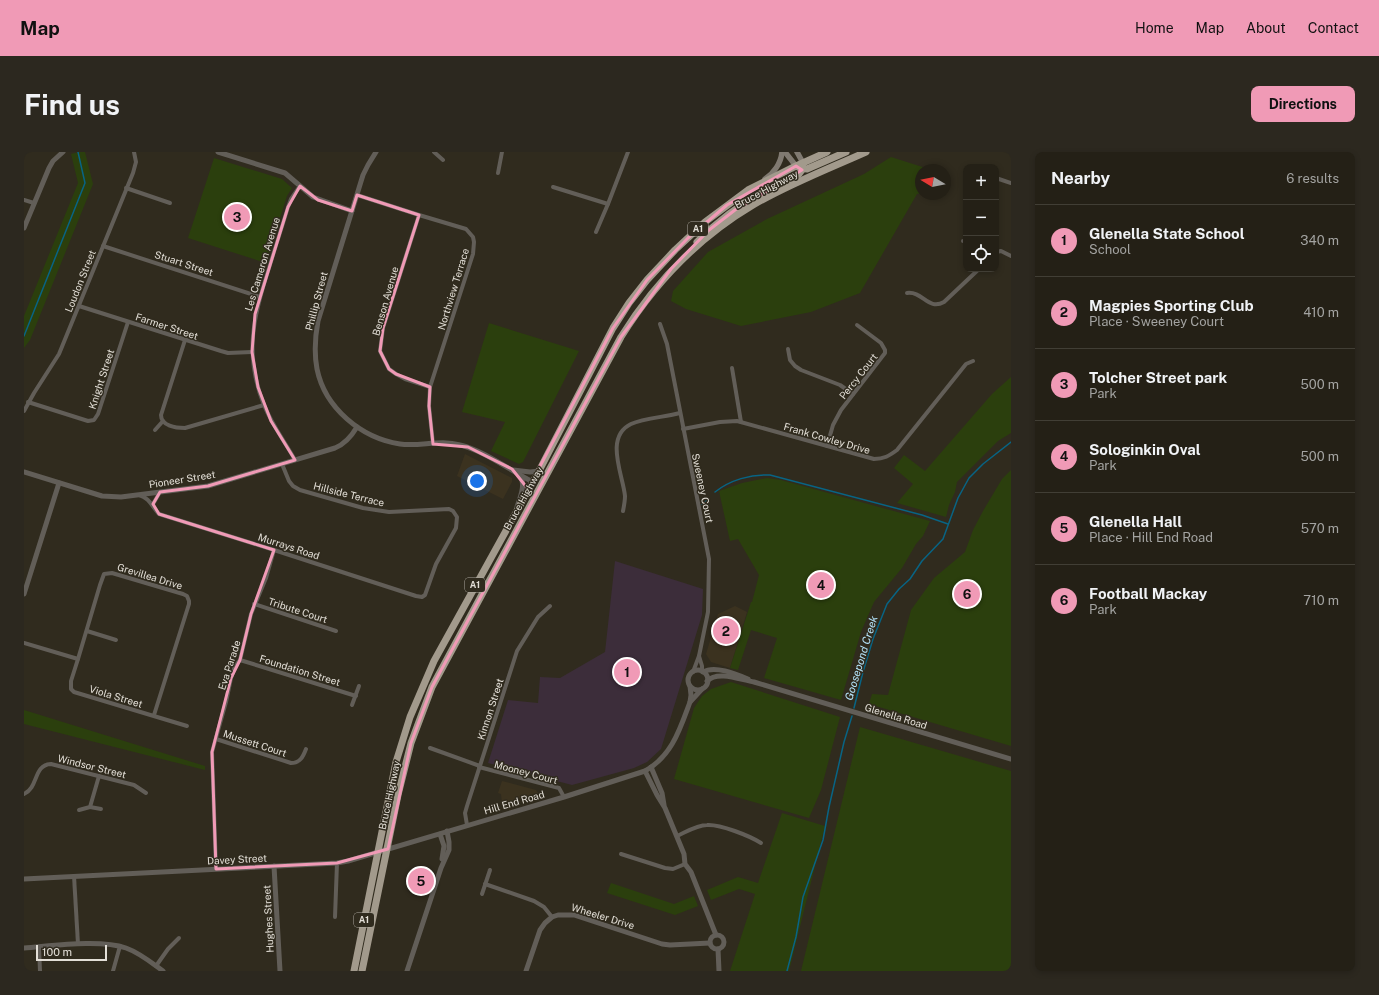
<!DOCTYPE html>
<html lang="en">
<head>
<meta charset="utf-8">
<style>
	:root { --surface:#242016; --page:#2c281f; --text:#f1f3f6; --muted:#a3a3a1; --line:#413e35; --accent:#f09ab6 }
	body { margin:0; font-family:"Public Sans",sans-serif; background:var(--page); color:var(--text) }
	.controls { position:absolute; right:12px; top:12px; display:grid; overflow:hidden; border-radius:8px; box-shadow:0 2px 6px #0003 }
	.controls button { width:36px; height:36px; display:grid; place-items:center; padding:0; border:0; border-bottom:1px solid var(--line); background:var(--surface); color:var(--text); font:20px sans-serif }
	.compass { position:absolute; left:891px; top:12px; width:36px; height:36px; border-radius:50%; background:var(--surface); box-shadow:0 2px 6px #0003; rotate:280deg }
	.scale { position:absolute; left:12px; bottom:10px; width:71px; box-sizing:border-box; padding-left:4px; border:2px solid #e3dfd7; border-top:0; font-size:11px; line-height:14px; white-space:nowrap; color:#e3dfd7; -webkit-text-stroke:3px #302b1e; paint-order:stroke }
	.you { position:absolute; left:453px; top:329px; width:14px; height:14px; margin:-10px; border:3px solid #fff; border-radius:50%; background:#1a73e8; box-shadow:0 0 0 6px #1a73e833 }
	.badge { display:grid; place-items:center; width:26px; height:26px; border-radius:50%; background:var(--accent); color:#111; font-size:13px; font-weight:700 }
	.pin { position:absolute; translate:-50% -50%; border:2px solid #fff; box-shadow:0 1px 4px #0006 }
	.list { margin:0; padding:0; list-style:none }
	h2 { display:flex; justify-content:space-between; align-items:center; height:52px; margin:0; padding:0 16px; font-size:17px }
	h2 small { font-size:13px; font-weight:400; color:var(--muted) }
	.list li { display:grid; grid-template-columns:26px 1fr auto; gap:12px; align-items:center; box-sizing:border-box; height:72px; padding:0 16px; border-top:1px solid var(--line) }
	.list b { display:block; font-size:15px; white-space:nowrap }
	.list p { margin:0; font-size:13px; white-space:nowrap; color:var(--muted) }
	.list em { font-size:13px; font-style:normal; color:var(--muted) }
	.icon { flex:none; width:22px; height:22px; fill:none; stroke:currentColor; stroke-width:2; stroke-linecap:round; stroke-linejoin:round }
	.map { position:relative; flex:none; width:987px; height:819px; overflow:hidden; border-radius:8px }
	header { display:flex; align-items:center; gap:24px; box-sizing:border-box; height:56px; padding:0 20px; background:var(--accent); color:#111 }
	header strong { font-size:19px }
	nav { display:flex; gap:22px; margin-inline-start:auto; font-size:14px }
	.intro { display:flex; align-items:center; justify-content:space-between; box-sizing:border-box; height:96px; padding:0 24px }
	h1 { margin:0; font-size:28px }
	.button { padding:10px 18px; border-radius:8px; background:var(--accent); color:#111; font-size:14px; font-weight:700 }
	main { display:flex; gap:24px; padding:0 24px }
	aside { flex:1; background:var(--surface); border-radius:8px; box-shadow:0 2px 6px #0003 }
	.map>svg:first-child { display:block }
</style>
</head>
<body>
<header>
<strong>Map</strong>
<nav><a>Home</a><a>Map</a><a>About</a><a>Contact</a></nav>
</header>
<div class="intro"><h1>Find us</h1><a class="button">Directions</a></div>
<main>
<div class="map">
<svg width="987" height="819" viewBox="0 0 987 819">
	<rect width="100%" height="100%" fill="#302b1e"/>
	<g fill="#3b321f">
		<polygon points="441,302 488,326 488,330 479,347 433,324"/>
		<polygon points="711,454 723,460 706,516 687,510 682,502 694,462"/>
		<polygon points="478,629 512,638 514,641 478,652 477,642 474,641"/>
	</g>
	<polygon fill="#3c2d3a" points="591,409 679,437 678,463 637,597 623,610 610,616 548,633 464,611 484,548 514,551 516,525 536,526 581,500"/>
	<g fill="#2b3f0d">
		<polygon points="55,0 61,0 69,32 6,188 0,196 0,164 54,31 47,2"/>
		<polygon points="867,5 908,18 897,18 897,41 893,42 836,141 787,160 717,174 662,157 647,149 649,139 684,100 743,67 840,22"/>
		<polygon points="190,6 258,27 268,36 263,44 242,111 164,86"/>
		<polygon points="465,171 555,199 499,310 495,312 467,299 481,270 438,260"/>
		<polygon points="987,225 987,281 974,289 933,330 931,340 925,353 922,365 873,351 889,332 870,316 880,303 901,319 968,242"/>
		<polygon points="987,318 987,594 845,552 848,542 864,543 887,458 910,426 941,400 949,378 959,359 978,327"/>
		<polygon points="743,326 757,328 906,369 899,384 892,392 878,416 850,450 837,480 817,548 740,526 753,486 727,478 714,518 706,516 727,450 728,450 735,423 714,387 706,389 695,339 718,331"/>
		<polygon points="707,530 816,565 797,638 785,666 650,627 670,556 678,544 687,537"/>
		<polygon points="0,558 181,614 181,618 0,572"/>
		<polygon points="836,575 987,619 987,819 777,819"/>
		<polygon points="758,661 801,674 765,819 706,819 731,742 715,737 687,748 683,738 714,725 734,731"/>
		<polygon points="587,731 650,752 670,744 674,754 651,763 583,741"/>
	</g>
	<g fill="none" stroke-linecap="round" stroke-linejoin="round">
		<g stroke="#086484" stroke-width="1.5">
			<polyline points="0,184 61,31 54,0"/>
			<path d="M 691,340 C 706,328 727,322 746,323 L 898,363 L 924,372"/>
			<polyline points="678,352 685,347"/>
			<polyline points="830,556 839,520 849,487 863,452 875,437 886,427 898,409 919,387 934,346 945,326 959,312 987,290"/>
			<polyline points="763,819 772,785 779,745 799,688 805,655 820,590 828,564"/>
		</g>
		<g stroke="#625e58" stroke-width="4">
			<polyline points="410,0 419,8"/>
			<polyline points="474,21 478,0"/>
			<polyline points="972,26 987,31"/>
			<polyline points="529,35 584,52"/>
			<polyline points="102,36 146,51"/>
			<polyline points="333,43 395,63 442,77 449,85 450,90 449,102 406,235 405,254 409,292"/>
			<polyline points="0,48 10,51"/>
			<polyline points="395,63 359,176 356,199 365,217 372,222 381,227 406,235"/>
			<polyline points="572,80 584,52 604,0"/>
			<polyline points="939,89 942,89"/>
			<polyline points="79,94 236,145"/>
			<polyline points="972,100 977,99 987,104"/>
			<path d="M 883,141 C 899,139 904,159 920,150 L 955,117"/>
			<polyline points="55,154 197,199 204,201 228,200"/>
			<polyline points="636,172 643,192 685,407 684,460 675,504 669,520"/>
			<path d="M 161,188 L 137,263 C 137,274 152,276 161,276 L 240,253"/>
			<polyline points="764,197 766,208 771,214 777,218 816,233 829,242"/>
			<polyline points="708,216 717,270"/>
			<polyline points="4,250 64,269 70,268 74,262 104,170"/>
			<polyline points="0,259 10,241 35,202 109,21 112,10 110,0"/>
			<path d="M 659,277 L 696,270 L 713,269 L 850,307 C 860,307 865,304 873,298 L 942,212 L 949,209"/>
			<polyline points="131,278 139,269"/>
			<polyline points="803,294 809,273 817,258 861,201 861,198 857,191 833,173"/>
			<path d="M 271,308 C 261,290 248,273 240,253 C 220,203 229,165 245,116 C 251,96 258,75 264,55 L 267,47 L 276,34"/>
			<path d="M 115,343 C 126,346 128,355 135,362 L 250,398 L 392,444 L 398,445 L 401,443 L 412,412 L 432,376 L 433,365 L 429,359 L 425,357 L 365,360 L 339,356 L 276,338 L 269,334 L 265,329 L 258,312"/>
			<polyline points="129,352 136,340"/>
			<path d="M 599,359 C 600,354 601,349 601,344 C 599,323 580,285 607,272 C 620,266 642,265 656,261"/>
			<polyline points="230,452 312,479"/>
			<polyline points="63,479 92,488"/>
			<polyline points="0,491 54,507 76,433 80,422 88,421 159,442 163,444 165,449 165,452 130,563"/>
			<polyline points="675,504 678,514 678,520"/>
			<polyline points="54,507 47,529 47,537 50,540 163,574"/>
			<polyline points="216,508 332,544"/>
			<polyline points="328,553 335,534"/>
			<path d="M 192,587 L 267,611 C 276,611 279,605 282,597"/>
			<polyline points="406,596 456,614"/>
			<polyline points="455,615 535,636 540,645"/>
			<path d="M 0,642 C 15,635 9,613 27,612 L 110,633 L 122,641"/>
			<polyline points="66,655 77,657"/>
			<polyline points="55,658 66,655 75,624"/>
			<polyline points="443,673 441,661 443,654 493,499 514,465 526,454"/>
			<path d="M 653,684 C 662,680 673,673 683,673 C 696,672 726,684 737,691"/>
			<polyline points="597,702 641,716 649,717 661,712"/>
			<polyline points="192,717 188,600 202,550 207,526 211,514 216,508 227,462 242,426 250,398"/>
			<polyline points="50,724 54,792"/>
			<polyline points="461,732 510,749 520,755 528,765"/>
			<polyline points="458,742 466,718"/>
			<polyline points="311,765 313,711"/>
			<polyline points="15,795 16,819"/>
			<polyline points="132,814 144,797 155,786"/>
			<polyline points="89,819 96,794"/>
		</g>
		<g stroke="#625e58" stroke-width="5">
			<polyline points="194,0 261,21 289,45 328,59"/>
			<path d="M 352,0 L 344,13 L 339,23 L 294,169 C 291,185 290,201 293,217 C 301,256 337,286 376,292 C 396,295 416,287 436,293 C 461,299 485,318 509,330"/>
			<polyline points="0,76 25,16 29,9 39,0"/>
			<polyline points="489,318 506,320 515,319"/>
			<path d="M 0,320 L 78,344 L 97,345 L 184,334 L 311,296 C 321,292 327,285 333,275"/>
			<path d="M 493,355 C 496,346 502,332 496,323"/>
			<polyline points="0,442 35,331"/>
			<circle cx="674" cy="528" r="10"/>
			<path d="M 679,520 C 691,513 712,522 724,527"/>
			<path d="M 683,529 C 694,518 717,528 730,530 L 987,607"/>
			<polyline points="666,550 678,537"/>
			<polyline points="627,615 638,641 640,653"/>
			<polyline points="621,619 633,643 641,656 660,702 661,712 667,720 692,783"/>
			<polyline points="416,682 420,694 418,707"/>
			<polyline points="250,714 256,819"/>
			<path d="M 0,727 L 313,711 L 324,709 L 540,645 L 621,619 C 648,604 656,577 666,550 L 667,543 L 666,534"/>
			<circle cx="693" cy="790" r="7"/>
			<path d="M 0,796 C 28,794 76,787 102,796 C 116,801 128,811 139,819"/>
			<polyline points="694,797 695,819"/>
			<polyline points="383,819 417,716 425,698 425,690 423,679"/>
			<polyline points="502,819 516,778 521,771 528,765 534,763 550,763 638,792 646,793 686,791"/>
		</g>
		<g stroke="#807a71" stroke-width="5.5">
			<polyline points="761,0 772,14"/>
			<polyline points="773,0 779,11"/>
			<path d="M 741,27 C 750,21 757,11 758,0"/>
		</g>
		<g stroke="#a29a8c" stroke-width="7">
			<polyline points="774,16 783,17 822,0"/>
			<path d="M 673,90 C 692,71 713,54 736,42 C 749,35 763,30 775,22 L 778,18 L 779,11"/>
			<polyline points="330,819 372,610 386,565 410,509 515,319 589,176 605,151 623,128 651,98 681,70 724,38 772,14 803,0"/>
			<path d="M 338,819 L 374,643 L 387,591 L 408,535 L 597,185 C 630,132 675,85 729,53 C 765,32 804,17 842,0"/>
		</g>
	</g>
	<path fill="none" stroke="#f09ab6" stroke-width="3" stroke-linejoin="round" d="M 772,14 L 778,18 L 711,58 L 685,78 L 647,117 L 597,185 L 408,535 L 387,591 L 364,697 L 313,711 L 192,717 L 188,600 L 207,526 L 216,508 L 227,462 L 250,398 L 135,362 L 129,352 L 136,340 L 184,334 L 271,308 L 247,269 L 234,235 L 228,200 L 231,162 L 264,55 L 276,34 L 294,48 L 328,59 L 333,43 L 395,63 L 359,176 L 356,199 L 365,217 L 372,222 L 406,235 L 405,254 L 409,292 L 444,295 L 488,317 L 504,337 L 589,176 L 623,128 L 664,86 L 703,53 Z"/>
	<g text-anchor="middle" stroke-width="3" stroke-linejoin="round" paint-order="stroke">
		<g fill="#302b1e" stroke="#ada9a0" stroke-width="1">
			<rect x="664" y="70" width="20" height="14" rx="3"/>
			<rect x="441" y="426" width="20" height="14" rx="3"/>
			<rect x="330" y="761" width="20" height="14" rx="3"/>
		</g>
		<g font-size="9" font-weight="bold" fill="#e3dfd7">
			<text x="674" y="80">A1</text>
			<text x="451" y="436">A1</text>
			<text x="340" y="771">A1</text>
		</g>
		<g font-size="10" fill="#e3dfd7" stroke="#302b1e">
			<text transform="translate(742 37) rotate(-28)" y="4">Bruce Highway</text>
			<text transform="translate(160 111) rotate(18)" y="4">Stuart Street</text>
			<text transform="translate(238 112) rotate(-73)" y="4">Les Cameron Avenue</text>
			<text transform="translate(56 129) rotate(-68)" y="4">Loudon Street</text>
			<text transform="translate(429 137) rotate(-73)" y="4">Northview Terrace</text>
			<text transform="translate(292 149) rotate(-75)" y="4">Phillip Street</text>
			<text transform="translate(361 149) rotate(-74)" y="4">Benson Avenue</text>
			<text transform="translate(143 174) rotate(18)" y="4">Farmer Street</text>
			<text transform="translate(834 224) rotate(-52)" y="4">Percy Court</text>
			<text transform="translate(77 227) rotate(-72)" y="4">Knight Street</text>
			<text transform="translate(803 286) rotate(16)" y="4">Frank Cowley Drive</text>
			<text transform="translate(158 327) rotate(-9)" y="4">Pioneer Street</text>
			<text transform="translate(679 336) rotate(78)" y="4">Sweeney Court</text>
			<text transform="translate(325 342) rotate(14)" y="4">Hillside Terrace</text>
			<text transform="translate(499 346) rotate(-61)" y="4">Bruce Highway</text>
			<text transform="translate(265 394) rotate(18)" y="4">Murrays Road</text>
			<text transform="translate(126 424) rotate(17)" y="4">Grevillea Drive</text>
			<text transform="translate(274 458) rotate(18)" y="4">Tribute Court</text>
			<text transform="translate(205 513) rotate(-72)" y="4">Eva Parade</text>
			<text transform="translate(276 518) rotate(17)" y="4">Foundation Street</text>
			<text transform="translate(92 544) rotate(17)" y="4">Viola Street</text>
			<text transform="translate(466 557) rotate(-72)" y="4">Kinnon Street</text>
			<text transform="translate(872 564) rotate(17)" y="4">Glenella Road</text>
			<text transform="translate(231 591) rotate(18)" y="4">Mussett Court</text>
			<text transform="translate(68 614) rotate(14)" y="4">Windsor Street</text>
			<text transform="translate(502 620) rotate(15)" y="4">Mooney Court</text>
			<text transform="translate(365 643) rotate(-78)" y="4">Bruce Highway</text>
			<text transform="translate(490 650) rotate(-16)" y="4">Hill End Road</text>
			<text transform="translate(213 707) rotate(-3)" y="4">Davey Street</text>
			<text transform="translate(579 764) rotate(17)" y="4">Wheeler Drive</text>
			<text transform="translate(244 767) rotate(-93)" y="4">Hughes Street</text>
		</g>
		<g font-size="11" font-style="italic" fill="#b6e4fb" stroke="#302b1e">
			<text transform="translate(837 506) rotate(-73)" y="4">Goosepond Creek</text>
		</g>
	</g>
</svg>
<div class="controls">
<button>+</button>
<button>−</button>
<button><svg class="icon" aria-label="locate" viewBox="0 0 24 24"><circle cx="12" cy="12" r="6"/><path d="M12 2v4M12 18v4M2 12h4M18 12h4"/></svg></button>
</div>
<svg class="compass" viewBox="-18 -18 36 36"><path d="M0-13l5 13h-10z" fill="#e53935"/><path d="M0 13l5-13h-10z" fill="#a3a3a1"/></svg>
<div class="scale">100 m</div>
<div class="you"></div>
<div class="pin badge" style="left:603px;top:520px">1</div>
<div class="pin badge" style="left:702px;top:479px">2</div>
<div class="pin badge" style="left:213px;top:65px">3</div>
<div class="pin badge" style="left:797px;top:433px">4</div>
<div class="pin badge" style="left:397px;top:729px">5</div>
<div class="pin badge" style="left:943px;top:442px">6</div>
</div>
<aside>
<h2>Nearby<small>6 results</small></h2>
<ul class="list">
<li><span class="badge">1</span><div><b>Glenella State School</b><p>School</p></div><em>340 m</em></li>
<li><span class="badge">2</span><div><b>Magpies Sporting Club</b><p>Place · Sweeney Court</p></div><em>410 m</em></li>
<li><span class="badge">3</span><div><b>Tolcher Street park</b><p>Park</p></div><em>500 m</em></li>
<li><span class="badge">4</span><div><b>Sologinkin Oval</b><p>Park</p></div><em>500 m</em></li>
<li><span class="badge">5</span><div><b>Glenella Hall</b><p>Place · Hill End Road</p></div><em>570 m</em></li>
<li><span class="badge">6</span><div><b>Football Mackay</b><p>Park</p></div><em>710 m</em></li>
</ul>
</aside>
</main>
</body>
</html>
